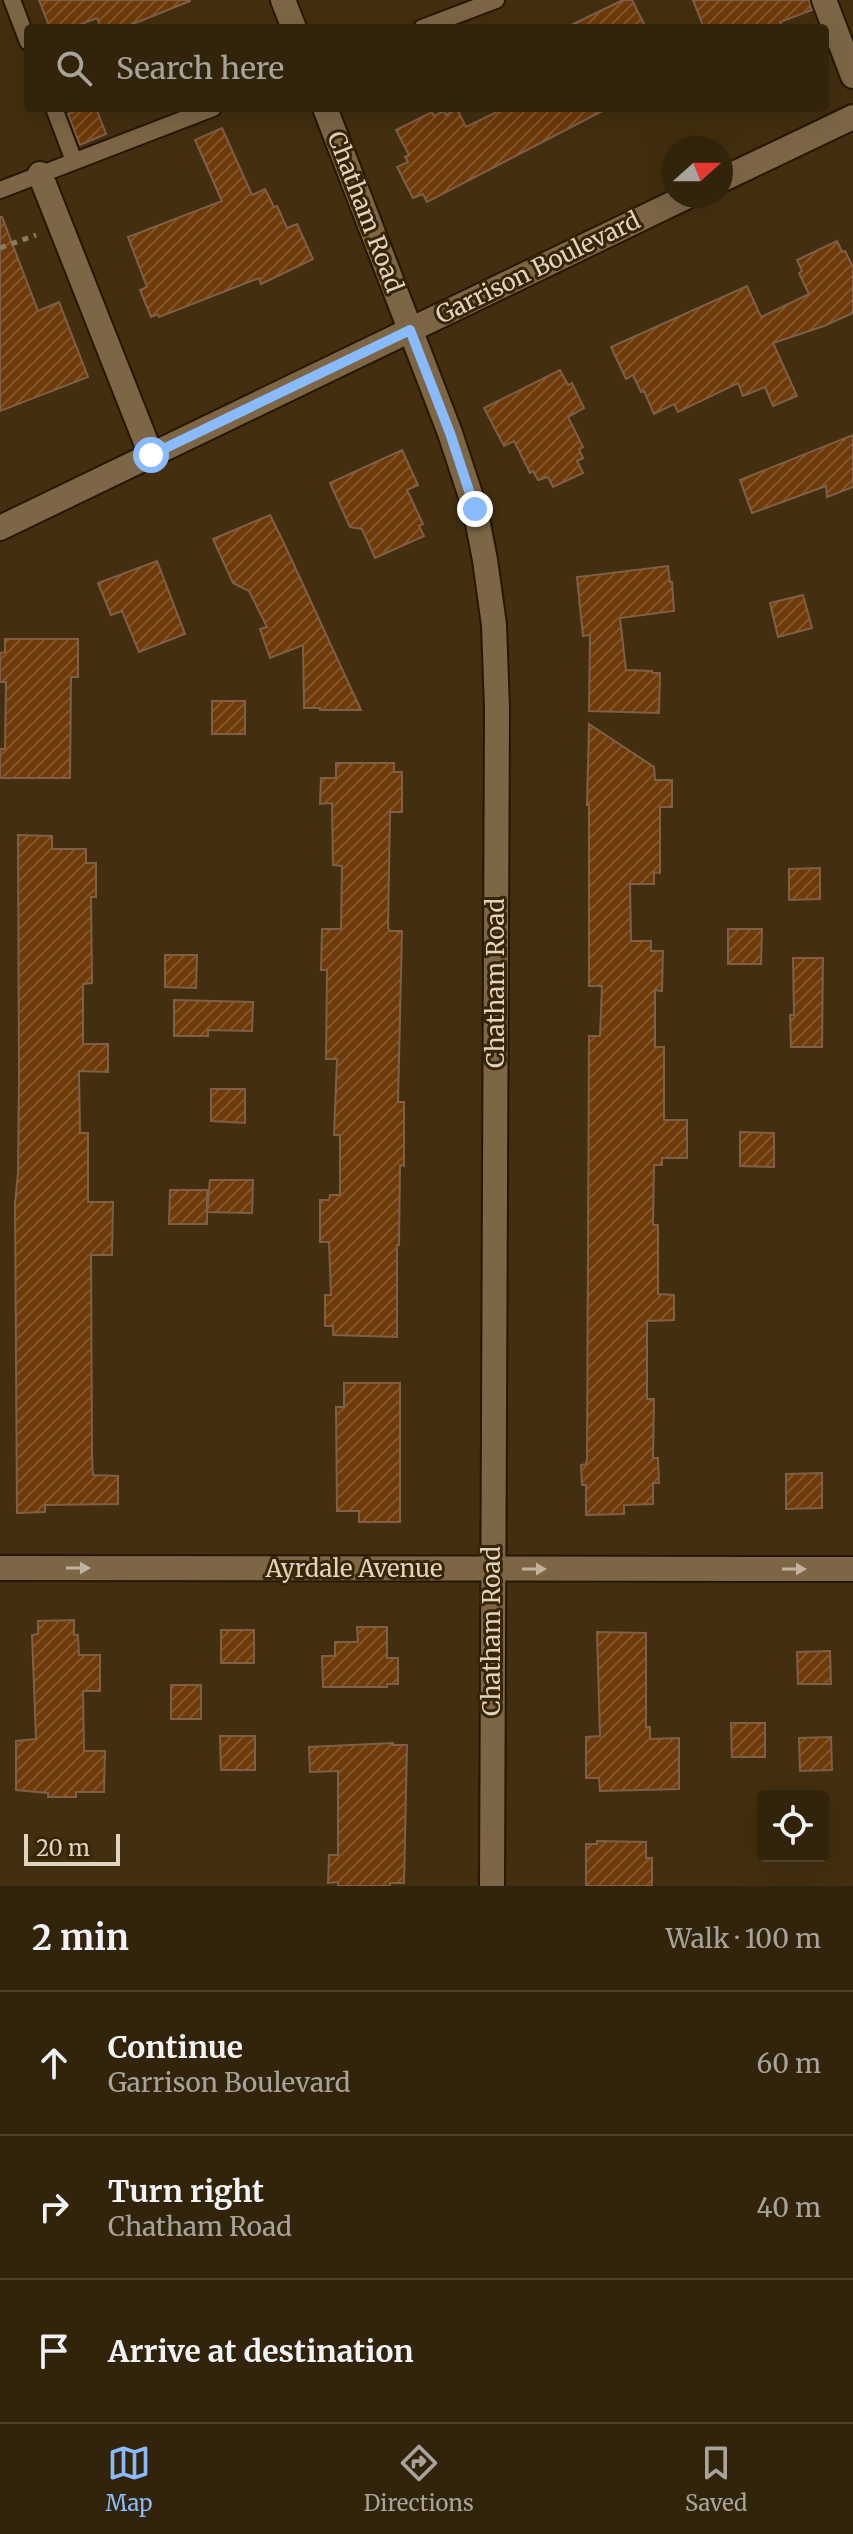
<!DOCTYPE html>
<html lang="en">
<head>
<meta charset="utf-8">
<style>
	:root { --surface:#32230b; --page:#3a2b14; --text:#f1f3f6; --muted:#a8a49d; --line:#4d402c; --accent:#89bafc }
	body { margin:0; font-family:Merriweather,serif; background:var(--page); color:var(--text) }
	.controls { position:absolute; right:24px; bottom:24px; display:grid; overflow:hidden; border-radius:8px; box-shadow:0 8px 32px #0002 }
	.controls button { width:72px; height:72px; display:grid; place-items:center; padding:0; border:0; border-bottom:2px solid var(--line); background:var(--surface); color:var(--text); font:40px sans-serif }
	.compass { position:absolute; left:661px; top:136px; width:72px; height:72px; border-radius:50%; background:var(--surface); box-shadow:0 8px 32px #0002; rotate:69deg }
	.scale { position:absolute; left:24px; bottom:20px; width:96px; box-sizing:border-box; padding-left:8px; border:4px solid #dfd3c2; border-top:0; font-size:22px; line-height:28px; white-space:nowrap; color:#dfd3c2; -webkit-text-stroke:6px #382504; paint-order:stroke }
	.stop { position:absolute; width:24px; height:24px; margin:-18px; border:6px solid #89bafc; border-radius:50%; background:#fff }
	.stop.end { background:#89bafc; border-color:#fff; box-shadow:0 2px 8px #0008 }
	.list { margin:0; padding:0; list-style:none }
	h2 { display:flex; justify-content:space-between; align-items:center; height:104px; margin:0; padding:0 32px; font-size:34px }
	h2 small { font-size:26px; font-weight:400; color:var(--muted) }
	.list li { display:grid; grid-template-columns:52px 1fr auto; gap:24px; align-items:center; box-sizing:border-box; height:144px; padding:0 32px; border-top:2px solid var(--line) }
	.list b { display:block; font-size:30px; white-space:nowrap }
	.list p { margin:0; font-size:26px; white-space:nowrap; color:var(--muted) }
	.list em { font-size:26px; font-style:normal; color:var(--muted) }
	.icon { flex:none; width:44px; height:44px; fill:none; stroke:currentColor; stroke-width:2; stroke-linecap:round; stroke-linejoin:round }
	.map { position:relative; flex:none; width:853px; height:1886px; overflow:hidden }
	.search { position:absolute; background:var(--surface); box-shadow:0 8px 32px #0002; left:24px; right:24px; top:24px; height:88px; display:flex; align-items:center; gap:20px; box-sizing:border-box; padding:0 28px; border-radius:8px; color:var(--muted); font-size:30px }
	.sheet { height:536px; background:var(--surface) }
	nav { display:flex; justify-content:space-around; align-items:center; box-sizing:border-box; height:112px; border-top:2px solid var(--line); background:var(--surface); font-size:22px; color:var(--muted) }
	nav a { display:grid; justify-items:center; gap:4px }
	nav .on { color:var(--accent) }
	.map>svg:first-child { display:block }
</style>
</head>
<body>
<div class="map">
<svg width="853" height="1886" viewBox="0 0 853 1886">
	<defs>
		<pattern id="building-hatch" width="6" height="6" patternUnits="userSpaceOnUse" patternTransform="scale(2)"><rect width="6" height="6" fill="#6e3a09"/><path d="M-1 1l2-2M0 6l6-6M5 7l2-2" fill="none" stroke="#82562b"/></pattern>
	</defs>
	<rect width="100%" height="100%" fill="#432f0f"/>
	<g fill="url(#building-hatch)" stroke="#7f5f48" stroke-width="2">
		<polygon points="39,0 190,0 190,1 123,28 101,28 97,18 71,28 50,28"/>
		<polygon points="623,0 632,0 646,28 565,28"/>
		<polygon points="693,0 809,0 812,10 780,22 782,28 704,28"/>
		<polygon points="82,108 96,108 106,134 80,145 68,114"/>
		<polygon points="505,108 608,108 427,202 423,194 413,198 397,167 408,162 405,157 409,155 396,130 432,112 434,116 444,111 446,115 457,109 466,127"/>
		<polygon points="222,128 252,195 265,189 274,207 277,206 287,228 297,224 313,259 261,284 259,278 159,317 158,314 151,317 140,290 147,287 128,237 222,201 195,140"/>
		<polygon points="0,217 2,217 38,311 59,302 88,377 0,411"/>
		<polygon points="837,241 842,252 845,251 853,267 853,313 824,326 773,343 797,396 773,406 765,387 743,396 738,383 678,412 674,404 654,414 644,391 641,392 633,375 626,379 611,347 747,286 761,317 809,294 799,273 802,271 797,260"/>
		<polygon points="560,370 568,385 572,383 584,408 568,417 583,447 579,449 583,458 577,461 583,473 553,487 548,477 538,480 533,471 530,473 514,441 504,446 484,408"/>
		<polygon points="853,435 853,487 827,497 826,486 752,513 740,480"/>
		<polygon points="402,450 418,485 407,490 423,524 419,526 424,536 375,558 362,529 350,527 330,483"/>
		<polygon points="270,515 281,537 361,710 320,710 320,708 304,708 303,645 270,658 260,629 267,627 249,591 233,583 213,539"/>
		<polygon points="157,561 185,634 139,652 122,611 111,615 98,583"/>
		<polygon points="668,566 670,582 672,582 674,611 620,618 626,670 652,671 652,673 660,673 659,713 589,711 590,635 583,636 577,577"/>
		<polygon points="803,595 812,628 778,637 770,603"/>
		<polygon points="5,639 78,639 78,677 71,677 70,778 0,778 0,749 5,749 6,682 0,682 0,653 5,652"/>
		<rect x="212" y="701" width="33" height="33"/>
		<polygon points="589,724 654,767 655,780 672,780 672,807 660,807 660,873 654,872 654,884 630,884 631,941 651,941 651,951 663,951 662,991 655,990 655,1047 664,1047 664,1120 687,1120 687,1158 662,1158 662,1165 654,1165 653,1225 658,1225 658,1294 674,1295 674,1320 647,1321 647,1399 654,1399 653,1458 658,1458 659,1483 653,1483 653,1504 624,1505 624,1514 586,1515 586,1485 582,1485 581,1465 586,1464 587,1459 589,1036 600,1036 602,986 589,986 589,805 587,805"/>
		<polygon points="336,763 394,763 394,772 402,772 402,812 390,812 388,928 390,931 402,931 398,1102 404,1102 404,1166 400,1165 399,1245 397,1245 397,1337 333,1335 333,1326 325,1326 325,1295 331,1295 329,1242 320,1242 320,1200 329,1200 330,1195 340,1195 340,1135 334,1135 337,1059 326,1059 327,970 321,970 322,929 341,929 342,866 333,865 332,803 320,804 321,778 336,778"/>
		<polygon points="18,835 52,836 52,849 86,849 86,863 96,863 96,897 91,897 92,983 83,984 83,1044 108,1044 108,1072 79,1071 80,1133 88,1133 88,1202 113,1202 112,1255 91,1255 92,1456 93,1475 118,1476 118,1504 45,1505 45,1512 17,1513 15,1204 18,1173 19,1079"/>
		<polygon points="820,868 820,899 789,900 789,869"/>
		<polygon points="728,929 762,929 761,964 728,964"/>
		<polygon points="165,955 197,955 196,988 165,987"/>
		<polygon points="793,958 823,958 822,1047 791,1047 790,1015 794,1015"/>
		<polygon points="174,1000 253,1002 252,1031 208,1030 208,1036 174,1036"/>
		<polygon points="211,1089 245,1089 245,1123 211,1121"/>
		<polygon points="740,1132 774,1133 774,1167 740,1166"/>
		<polygon points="210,1180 253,1180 252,1213 207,1212"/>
		<polygon points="170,1190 207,1190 207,1224 169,1224"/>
		<polygon points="344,1383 400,1383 400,1522 359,1522 359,1511 337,1511 336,1407 344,1407"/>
		<polygon points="822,1473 822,1508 786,1509 786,1474"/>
		<polygon points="74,1620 74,1635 78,1635 79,1655 100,1655 100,1691 83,1691 84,1751 105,1751 104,1792 76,1792 76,1797 48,1797 48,1793 16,1790 16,1741 36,1739 32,1635 38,1634 38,1621"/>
		<polygon points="357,1627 387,1627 387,1658 398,1658 398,1684 387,1684 387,1687 323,1687 322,1656 335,1656 335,1642 358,1642"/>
		<rect x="221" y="1630" width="33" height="33"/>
		<polygon points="597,1632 646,1633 646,1727 650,1727 650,1739 679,1738 679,1789 600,1791 599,1778 586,1778 586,1737 600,1736"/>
		<polygon points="830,1651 831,1684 798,1684 797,1652"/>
		<rect x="171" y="1685" width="30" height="34"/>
		<polygon points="731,1723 765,1723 765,1757 732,1757"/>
		<polygon points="220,1736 255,1736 255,1770 221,1770"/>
		<polygon points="831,1737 832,1770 800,1771 799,1738"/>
		<polygon points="393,1743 393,1745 407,1745 404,1883 390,1883 390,1886 338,1886 338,1882 328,1883 329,1855 338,1855 338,1771 310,1772 309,1747"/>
		<polygon points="597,1841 646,1842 646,1858 652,1858 652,1886 586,1886 586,1844 597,1844"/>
	</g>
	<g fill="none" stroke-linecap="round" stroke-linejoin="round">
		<g stroke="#261702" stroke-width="20">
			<g id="lane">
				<polyline points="12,0 28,42"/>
				<polyline points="422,28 496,0"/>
				<polyline points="54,108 74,161"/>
				<polyline points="0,190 213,108"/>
			</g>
		</g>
		<g stroke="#261702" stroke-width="28">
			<g id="street">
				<polyline points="283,0 294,28"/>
				<polyline points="824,0 853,76"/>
				<polyline points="325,108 450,433 475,509 485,560 494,625 497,709 492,1886"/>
				<polyline points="40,174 151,455"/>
				<polyline points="0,1568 853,1569"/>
			</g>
		</g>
		<g stroke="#261702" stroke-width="28">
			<g id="secondary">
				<polyline points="721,180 853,117"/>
				<polyline points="0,528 688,196"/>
			</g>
		</g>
		<polyline stroke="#8b7b61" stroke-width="5" stroke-dasharray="6 6" stroke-linecap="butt" points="0,248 36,235"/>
		<use href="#lane" stroke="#7c6646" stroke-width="16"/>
		<use href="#street" stroke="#7c6646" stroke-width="24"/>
		<use href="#secondary" stroke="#7c6646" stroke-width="24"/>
	</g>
	<defs><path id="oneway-solid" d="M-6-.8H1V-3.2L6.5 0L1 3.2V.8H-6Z" transform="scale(2)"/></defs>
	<g fill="#c1b29d">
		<use href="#oneway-solid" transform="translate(78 1568)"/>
		<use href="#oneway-solid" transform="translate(534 1569)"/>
		<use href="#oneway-solid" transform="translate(794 1569)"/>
	</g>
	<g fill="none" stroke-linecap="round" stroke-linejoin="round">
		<polyline stroke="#89bafc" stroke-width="10" points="151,455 410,330 450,433 475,509"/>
	</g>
	<g text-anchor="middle" stroke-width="6" stroke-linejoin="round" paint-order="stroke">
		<g font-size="24" fill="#dfd3c2" stroke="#382504">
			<text transform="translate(365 212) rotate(69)" y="8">Chatham Road</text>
			<text transform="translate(538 268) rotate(-26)" y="8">Garrison Boulevard</text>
			<text transform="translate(496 983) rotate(-90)" y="8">Chatham Road</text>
			<text x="354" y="1577">Ayrdale Avenue</text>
			<text transform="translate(492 1631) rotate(-90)" y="8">Chatham Road</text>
		</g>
	</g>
</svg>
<div class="controls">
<button><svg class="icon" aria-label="locate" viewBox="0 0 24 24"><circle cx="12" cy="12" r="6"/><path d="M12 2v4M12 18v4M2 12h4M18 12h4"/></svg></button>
</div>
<svg class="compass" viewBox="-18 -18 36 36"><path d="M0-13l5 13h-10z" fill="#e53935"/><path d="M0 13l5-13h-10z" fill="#a8a49d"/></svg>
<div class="scale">20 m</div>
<div class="stop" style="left:151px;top:455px"></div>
<div class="stop end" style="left:475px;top:509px"></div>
<div class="search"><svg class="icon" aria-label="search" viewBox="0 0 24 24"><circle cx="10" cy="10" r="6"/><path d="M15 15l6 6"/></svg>Search here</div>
</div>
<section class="sheet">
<h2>2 min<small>Walk · 100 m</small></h2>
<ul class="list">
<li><svg class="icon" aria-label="ahead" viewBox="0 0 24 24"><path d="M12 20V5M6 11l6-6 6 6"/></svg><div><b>Continue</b><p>Garrison Boulevard</p></div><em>60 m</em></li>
<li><svg class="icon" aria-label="right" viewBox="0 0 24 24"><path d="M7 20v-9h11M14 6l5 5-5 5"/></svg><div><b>Turn right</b><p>Chatham Road</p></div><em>40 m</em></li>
<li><svg class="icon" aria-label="arrive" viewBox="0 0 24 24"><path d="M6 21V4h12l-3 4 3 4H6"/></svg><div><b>Arrive at destination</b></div></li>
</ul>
</section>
<nav>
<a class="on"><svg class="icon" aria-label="map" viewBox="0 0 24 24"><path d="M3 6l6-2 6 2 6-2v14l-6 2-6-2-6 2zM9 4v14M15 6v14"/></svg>Map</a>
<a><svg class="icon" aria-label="directions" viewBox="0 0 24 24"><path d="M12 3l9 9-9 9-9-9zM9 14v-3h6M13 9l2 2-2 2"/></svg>Directions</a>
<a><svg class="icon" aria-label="saved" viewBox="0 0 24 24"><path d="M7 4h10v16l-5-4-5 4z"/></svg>Saved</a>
</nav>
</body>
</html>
